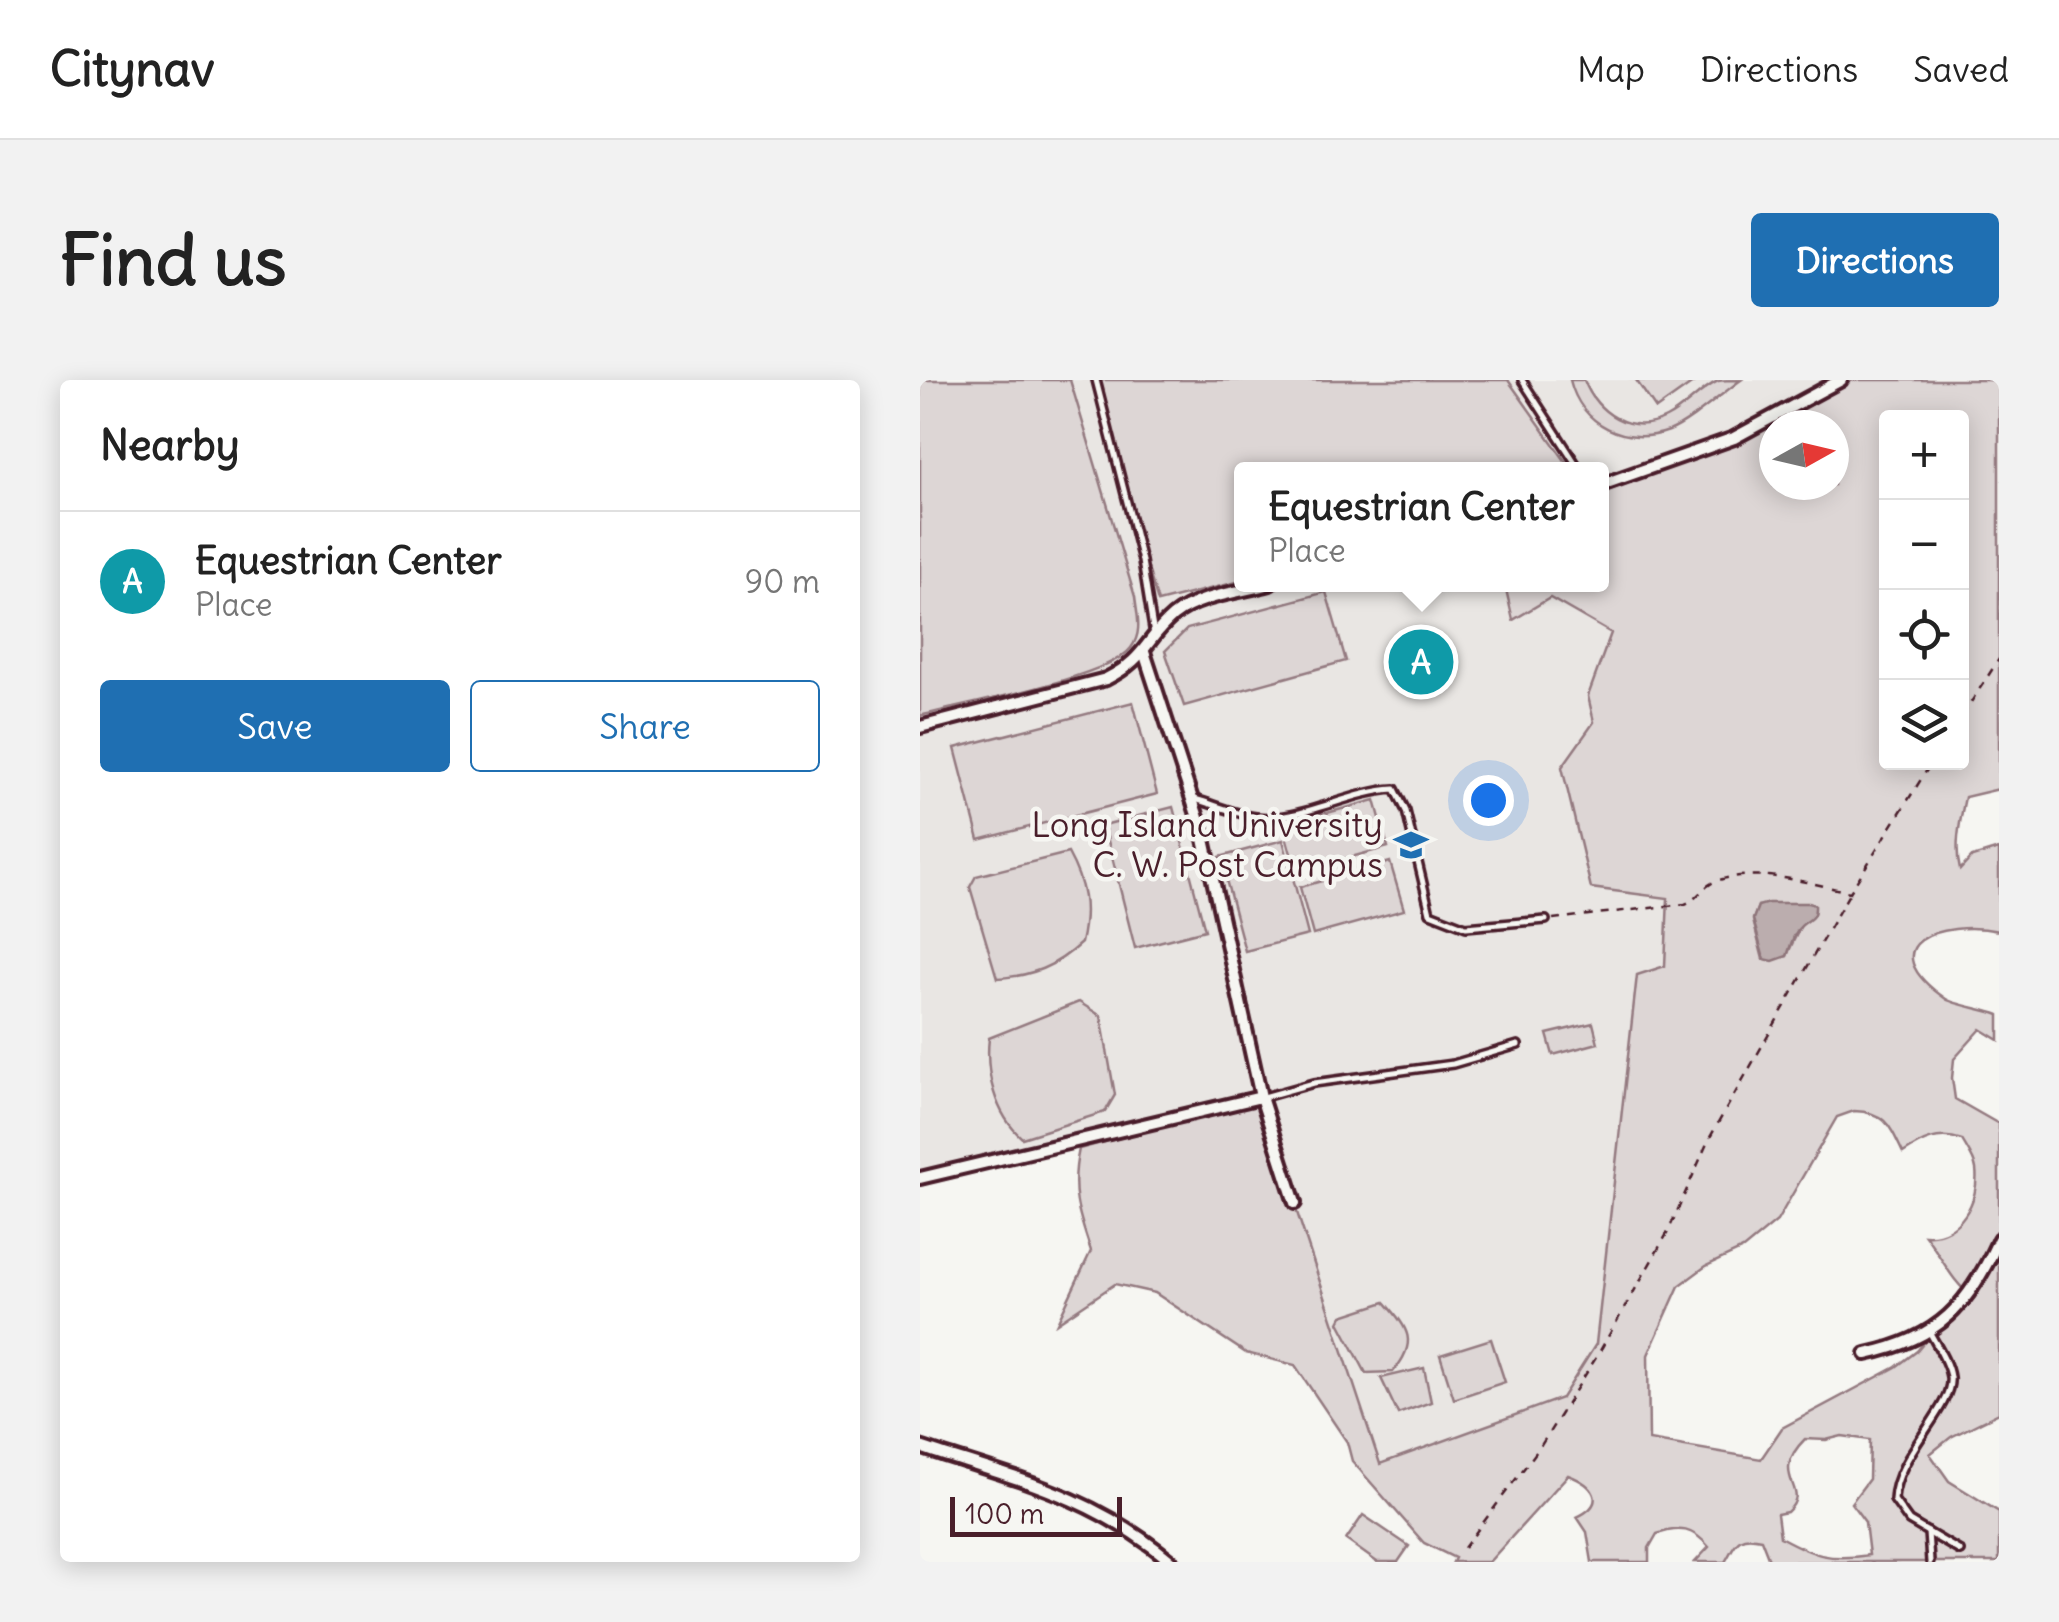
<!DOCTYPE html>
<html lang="en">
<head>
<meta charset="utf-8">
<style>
	:root { --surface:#fff; --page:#f2f2f2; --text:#222; --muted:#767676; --line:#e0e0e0; --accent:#1f6fb2 }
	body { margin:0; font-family:Delius,sans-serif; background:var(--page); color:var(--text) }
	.controls { position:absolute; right:30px; top:30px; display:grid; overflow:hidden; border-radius:10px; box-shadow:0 5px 25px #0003 }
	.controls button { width:90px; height:90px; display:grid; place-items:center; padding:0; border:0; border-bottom:2px solid var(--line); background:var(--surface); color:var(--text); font:50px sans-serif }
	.compass { position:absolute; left:839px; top:30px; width:90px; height:90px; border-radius:50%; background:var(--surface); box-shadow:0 5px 25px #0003; rotate:82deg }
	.scale { position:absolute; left:30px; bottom:25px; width:172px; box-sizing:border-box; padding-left:10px; border:5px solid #4a1f2b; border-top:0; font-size:28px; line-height:35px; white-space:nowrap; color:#4a1f2b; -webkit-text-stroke:8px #f6f6f2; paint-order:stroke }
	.you { position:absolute; left:568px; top:420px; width:35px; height:35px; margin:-25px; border:8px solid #fff; border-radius:50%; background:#1a73e8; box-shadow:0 0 0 15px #1a73e833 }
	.badge { display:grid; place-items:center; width:65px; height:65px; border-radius:50%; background:var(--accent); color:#fff; font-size:32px; font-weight:700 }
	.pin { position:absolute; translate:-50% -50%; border:5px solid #fff; box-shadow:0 2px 10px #0006 }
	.popup { position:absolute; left:314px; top:82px; width:375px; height:130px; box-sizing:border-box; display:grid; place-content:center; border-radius:10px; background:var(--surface); filter:drop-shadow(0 2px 8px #0005); font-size:32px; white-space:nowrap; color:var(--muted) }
	.popup b { font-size:38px; color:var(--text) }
	.popup::after { content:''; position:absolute; left:50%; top:100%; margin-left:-20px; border:20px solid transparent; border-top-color:var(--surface) }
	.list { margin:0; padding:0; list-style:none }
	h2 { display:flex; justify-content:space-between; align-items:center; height:130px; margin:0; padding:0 40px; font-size:42px }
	h2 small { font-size:32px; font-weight:400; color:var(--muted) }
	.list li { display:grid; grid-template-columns:65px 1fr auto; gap:30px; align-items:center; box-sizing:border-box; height:140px; padding:0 40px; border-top:2px solid var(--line) }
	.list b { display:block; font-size:38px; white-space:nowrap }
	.list p { margin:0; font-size:32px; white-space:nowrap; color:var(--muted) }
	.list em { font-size:32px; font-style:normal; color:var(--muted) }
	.actions { display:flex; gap:20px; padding:30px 40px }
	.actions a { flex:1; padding:22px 0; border:2px solid var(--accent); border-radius:10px; text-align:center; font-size:35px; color:var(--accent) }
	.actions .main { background:var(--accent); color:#fff }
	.icon { flex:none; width:55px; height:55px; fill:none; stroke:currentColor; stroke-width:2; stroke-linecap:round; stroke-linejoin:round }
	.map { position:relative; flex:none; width:1079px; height:1182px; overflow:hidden; border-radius:10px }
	header { display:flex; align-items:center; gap:60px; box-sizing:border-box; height:140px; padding:0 50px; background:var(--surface); border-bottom:2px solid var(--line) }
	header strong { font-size:48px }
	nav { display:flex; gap:55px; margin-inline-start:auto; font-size:35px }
	.intro { display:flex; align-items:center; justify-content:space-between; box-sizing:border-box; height:240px; padding:0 60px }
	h1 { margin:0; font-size:70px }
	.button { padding:25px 45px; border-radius:10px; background:var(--accent); color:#fff; font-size:35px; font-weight:700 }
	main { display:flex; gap:60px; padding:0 60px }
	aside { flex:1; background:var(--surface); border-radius:10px; box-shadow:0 5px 25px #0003 }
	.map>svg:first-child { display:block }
</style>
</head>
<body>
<header>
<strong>Citynav</strong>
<nav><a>Map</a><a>Directions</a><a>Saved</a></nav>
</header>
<div class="intro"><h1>Find us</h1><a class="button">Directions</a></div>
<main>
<aside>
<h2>Nearby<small></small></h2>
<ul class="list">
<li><span class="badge" style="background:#0f9aa8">A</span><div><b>Equestrian Center</b><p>Place</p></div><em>90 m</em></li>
</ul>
<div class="actions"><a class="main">Save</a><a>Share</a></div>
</aside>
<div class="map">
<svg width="1079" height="1182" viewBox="0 0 1079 1182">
	<rect width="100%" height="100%" fill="#f6f6f2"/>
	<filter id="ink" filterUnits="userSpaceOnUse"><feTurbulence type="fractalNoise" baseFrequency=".01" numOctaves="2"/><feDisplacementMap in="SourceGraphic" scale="20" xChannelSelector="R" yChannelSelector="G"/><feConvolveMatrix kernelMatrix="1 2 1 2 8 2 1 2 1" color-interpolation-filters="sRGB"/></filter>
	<g filter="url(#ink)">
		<path fill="#e9e6e3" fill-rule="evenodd" d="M 0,0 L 1079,0 L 1042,38 L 966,38 L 966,382 L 809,564 L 718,595 L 676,964 L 642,1018 L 460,1085 L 340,720 L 339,709 L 0,798 ZM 854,45 L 914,45 L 914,105 L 854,105 ZM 321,90 L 681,90 L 681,204 L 321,204 Z"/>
		<g fill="#ddd6d5" stroke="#947a80" stroke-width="2.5" fill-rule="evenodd">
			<path d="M 0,0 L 150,0 L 215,217 C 217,235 223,252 211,268 C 190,297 41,325 0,336 Z"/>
			<polygon points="172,0 588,0 651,89 321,90 321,201 238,222"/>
			<path d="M 650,0 L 664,0 C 677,33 710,56 746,38 C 764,29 779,10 798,1 C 804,0 814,0 821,0 C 801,14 771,42 749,51 C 706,67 661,45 650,0 Z"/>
			<polygon points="716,0 777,0 736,29"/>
			<path d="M 933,0 L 1079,0 L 1079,409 L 1045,417 C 1040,442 1034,466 1040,490 L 1052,477 L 1079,469 L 1079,551 C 1020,539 948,565 1026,619 C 1035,625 1065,629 1079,635 L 1079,660 L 1061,649 L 1034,679 L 1032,698 L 1035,719 L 1077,743 L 1079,741 L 1079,1033 L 1031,1057 L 1010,1074 L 1029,1101 L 1079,1132 L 1079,1182 L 850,1182 L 841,1159 C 816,1153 816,1164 805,1182 L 775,1182 L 789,1167 C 773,1148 760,1146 737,1154 L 729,1168 L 729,1182 L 672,1182 L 667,1152 L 657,1137 C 689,1122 672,1104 648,1095 L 569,1182 L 533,1182 L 535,1178 L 504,1163 L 432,1081 L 427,1062 L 375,985 L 326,973 L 235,913 L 195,904 L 137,943 L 171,871 C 158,833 150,810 159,769 L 340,720 L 460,1084 L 642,1018 L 676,964 L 717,595 L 745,586 L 748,518 L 671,508 L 642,387 L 674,342 L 668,316 L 691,253 L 630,218 L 593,240 L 585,205 L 681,204 L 681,113 C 768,82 855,50 933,0 ZM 966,38 L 1042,38 L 1042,382 L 966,382 ZM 854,45 L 914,45 L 914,105 L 854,105 ZM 868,524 L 889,524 C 884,543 874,557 867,576 L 843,579 L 833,540 L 838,526 ZM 934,731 C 966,732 970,746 983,773 C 1003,760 1018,752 1042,760 C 1047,769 1055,780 1056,789 C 1060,821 1039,858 1005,855 C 1022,877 1031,902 1054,918 L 1047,924 L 1026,928 L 1017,947 L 997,971 L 976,987 L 862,1048 L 841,1079 L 729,1060 L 728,975 L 759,906 L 786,886 L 823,869 L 857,841 L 917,737 ZM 922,1056 L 950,1060 L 949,1099 L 931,1123 L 945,1142 L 949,1175 C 909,1181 895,1176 860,1157 L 857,1134 L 867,1132 C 894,1108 846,1098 885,1059 L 906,1060 Z"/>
			<polygon points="406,212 426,281 264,326 245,271 267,249"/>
			<polygon points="213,322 237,414 59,460 35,368"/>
			<polygon points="455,420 468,467 376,492 363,445"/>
			<polygon points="253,427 285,550 215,568 184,445"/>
			<polygon points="363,460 388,555 325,571 300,477"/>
			<path d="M 148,473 C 165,504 169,528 161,563 C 135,587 112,596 77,598 L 50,507 L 56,496 Z"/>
			<polygon points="470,482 484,530 393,555 380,507"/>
			<path d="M 159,622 L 181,636 L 195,715 L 185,732 L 102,758 C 75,734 65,693 69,658 Z"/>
			<polygon points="673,643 678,663 633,675 627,654"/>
			<path d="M 465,922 C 488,949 499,961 473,992 L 446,993 L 419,942 L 422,936 Z"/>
			<polygon points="571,959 585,1002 534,1019 520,975"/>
			<polygon points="504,988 511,1022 478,1034 461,998"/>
			<polygon points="443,1135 489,1166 478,1182 457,1182 426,1160"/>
		</g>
		<path fill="#bbadae" stroke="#8e747a" stroke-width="2.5" d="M 848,523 L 889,523 L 895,525 C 896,543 885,538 877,551 C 872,558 870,568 867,576 L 853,581 L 844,579 L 833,539 L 838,526 Z"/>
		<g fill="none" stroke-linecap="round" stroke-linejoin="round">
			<g stroke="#4a1f2b" stroke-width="12">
				<g id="lane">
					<polyline points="176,0 222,181 234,255"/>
					<polyline points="602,0 660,90"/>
					<path d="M 275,419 C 295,425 316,434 336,437 C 375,443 431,411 475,409 L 486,431 L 510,533 L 546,547 L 626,540"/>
					<polyline points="344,717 394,703 533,684 598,665"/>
					<path d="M 1010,953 C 1017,966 1028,982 1030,997 C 1034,1027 975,1076 974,1120 L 989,1141 L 1040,1171"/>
					<polyline points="1008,1152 1010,1182"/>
				</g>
			</g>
			<g stroke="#4a1f2b" stroke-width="18">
				<g id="street">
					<polyline points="681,105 814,58 921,0"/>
					<polyline points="224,272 282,450 341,717 375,823"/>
					<path d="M 0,347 L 186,299 C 226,279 224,261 253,236 C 277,216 320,212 350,204"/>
					<polyline points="0,798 341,717"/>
					<path d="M 946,974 C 1019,959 1049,925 1079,859"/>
					<path d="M 0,1067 C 96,1099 172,1115 252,1182"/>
				</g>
			</g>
			<g stroke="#4a1f2b" stroke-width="2.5" stroke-dasharray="8 8" stroke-linecap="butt">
				<polyline points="1042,336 1079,279"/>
				<path d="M 633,539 L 765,524 C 778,519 783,506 796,501 C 838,487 888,503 930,512 L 1012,382"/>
				<polyline points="544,1168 620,1067 677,976 748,852 789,759 930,512"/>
			</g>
			<use href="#lane" stroke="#f6f6f2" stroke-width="5"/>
			<use href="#street" stroke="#f6f6f2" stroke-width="10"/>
		</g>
	</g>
	<defs>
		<g id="university-bare" transform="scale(2.7)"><path d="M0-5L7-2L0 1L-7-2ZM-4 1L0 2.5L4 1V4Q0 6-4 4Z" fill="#1f6fb2" stroke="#f6f6f2" stroke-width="2.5" paint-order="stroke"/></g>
	</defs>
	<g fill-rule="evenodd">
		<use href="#university-bare" x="491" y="465"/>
	</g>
	<g text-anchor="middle" stroke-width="9" stroke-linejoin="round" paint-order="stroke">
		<g font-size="35" fill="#4a1f2b" stroke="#f6f6f2" text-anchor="end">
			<text x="463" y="457">Long Island University<tspan x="463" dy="40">C. W. Post Campus</tspan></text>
		</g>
	</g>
</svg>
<div class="controls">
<button>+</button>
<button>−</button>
<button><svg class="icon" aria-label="locate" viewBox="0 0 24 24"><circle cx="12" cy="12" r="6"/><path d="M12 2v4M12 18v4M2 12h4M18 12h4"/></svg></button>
<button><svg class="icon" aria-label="layers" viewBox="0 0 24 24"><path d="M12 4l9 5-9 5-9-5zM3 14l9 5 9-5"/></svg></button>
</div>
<svg class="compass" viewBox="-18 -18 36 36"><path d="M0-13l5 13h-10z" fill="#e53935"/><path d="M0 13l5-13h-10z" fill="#767676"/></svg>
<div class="scale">100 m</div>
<div class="you"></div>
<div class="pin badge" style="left:501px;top:282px;background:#0f9aa8">A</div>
<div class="popup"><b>Equestrian Center</b>Place</div>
</div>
</main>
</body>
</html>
